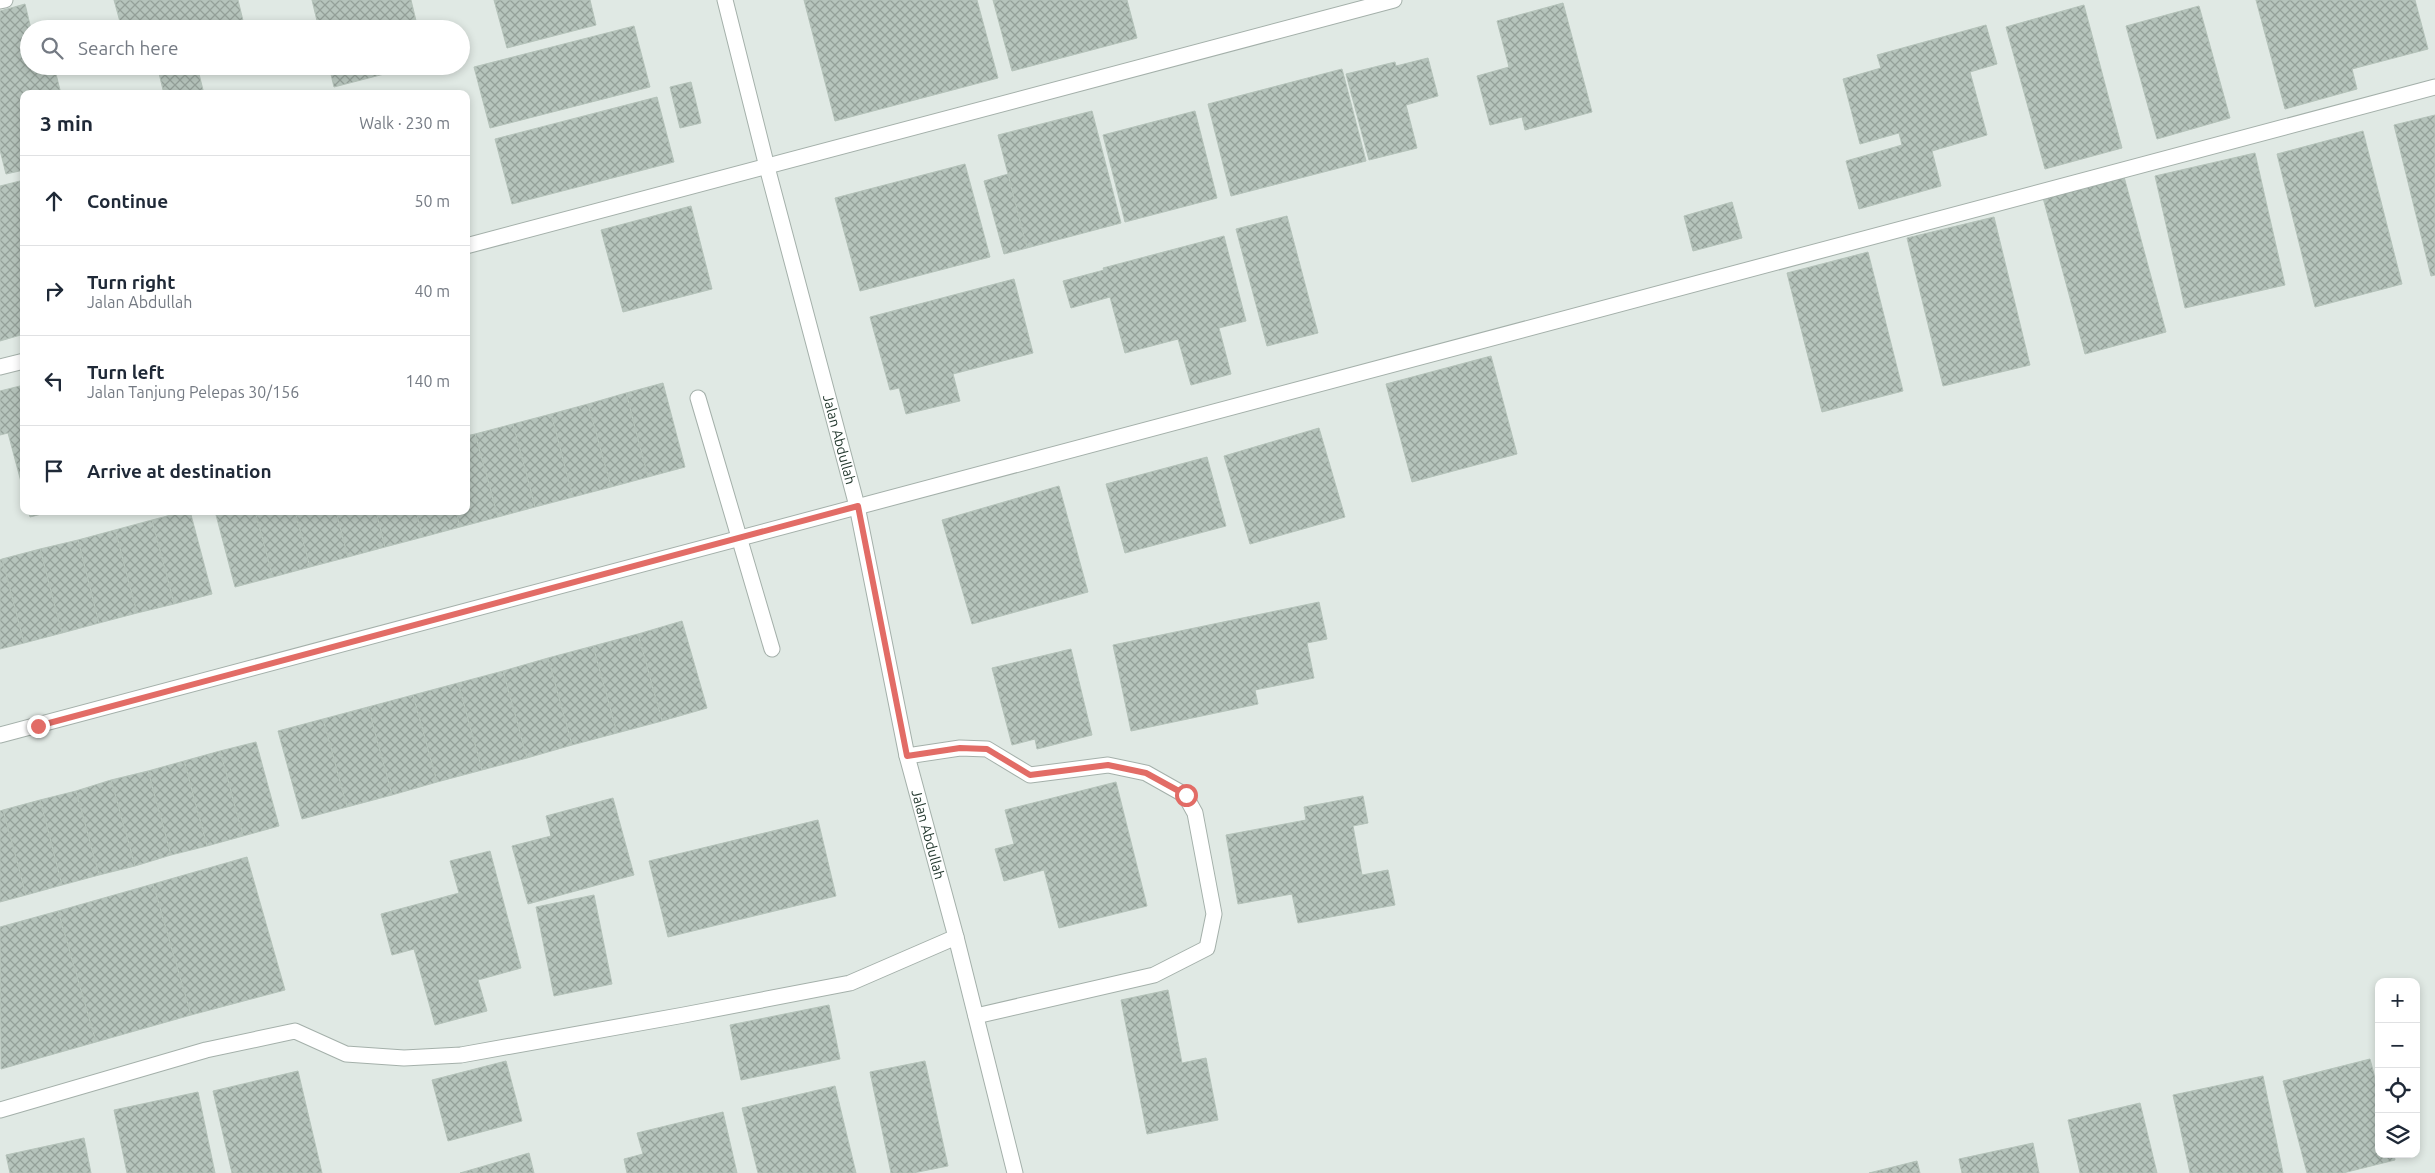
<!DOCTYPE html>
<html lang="en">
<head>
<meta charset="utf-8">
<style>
	:root { --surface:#fff; --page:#f6f6f7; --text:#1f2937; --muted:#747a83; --line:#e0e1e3 }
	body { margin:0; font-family:Ubuntu,sans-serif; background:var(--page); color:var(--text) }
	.controls { position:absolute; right:15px; bottom:15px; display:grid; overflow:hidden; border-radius:10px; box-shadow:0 2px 8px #0003 }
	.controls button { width:45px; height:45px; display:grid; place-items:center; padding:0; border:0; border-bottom:1px solid var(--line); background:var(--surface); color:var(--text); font:25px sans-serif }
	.stop { position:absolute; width:15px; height:15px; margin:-11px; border:4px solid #e26c66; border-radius:50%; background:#fff }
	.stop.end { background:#e26c66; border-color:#fff; box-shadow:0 1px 5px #0008 }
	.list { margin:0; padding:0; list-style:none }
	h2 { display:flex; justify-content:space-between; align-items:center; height:65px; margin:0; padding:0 20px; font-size:21px }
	h2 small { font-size:16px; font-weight:400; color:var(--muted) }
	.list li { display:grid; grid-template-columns:32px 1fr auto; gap:15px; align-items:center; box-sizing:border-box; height:90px; padding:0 20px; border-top:1px solid var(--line) }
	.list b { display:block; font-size:19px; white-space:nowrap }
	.list p { margin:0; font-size:16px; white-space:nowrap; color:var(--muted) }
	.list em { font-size:16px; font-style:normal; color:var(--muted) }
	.icon { flex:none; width:28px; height:28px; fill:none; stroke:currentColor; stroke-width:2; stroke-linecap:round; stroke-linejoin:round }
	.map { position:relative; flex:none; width:2435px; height:1173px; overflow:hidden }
	.search { position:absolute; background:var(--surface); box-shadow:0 2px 8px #0003; left:20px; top:20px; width:450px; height:55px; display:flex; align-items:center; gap:12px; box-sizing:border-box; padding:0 18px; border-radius:28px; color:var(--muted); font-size:19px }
	.panel { position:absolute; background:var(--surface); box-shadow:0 2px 8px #0003; left:20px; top:90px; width:450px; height:425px; border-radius:10px }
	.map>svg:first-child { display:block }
</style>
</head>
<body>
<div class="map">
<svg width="2435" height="1173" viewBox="0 0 2435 1173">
	<defs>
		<pattern id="building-cross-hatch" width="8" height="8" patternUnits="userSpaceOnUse" patternTransform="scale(1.25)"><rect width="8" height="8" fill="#b6c4bc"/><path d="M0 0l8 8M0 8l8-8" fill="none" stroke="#94a099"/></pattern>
	</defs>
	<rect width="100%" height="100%" fill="#e0e9e4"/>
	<g fill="url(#building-cross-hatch)" stroke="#b4c2b9">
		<polygon points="114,0 238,0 245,29 122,29"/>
		<polygon points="312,0 411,0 418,29 319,29"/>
		<polygon points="494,0 590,0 596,25 507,48"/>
		<polygon points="804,0 977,0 998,78 835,121"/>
		<polygon points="993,0 1127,0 1137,38 1012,71"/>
		<polygon points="2256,0 2415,0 2428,49 2352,69 2357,89 2285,109"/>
		<polygon points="1563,3 1592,112 1525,130 1522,117 1490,125 1477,76 1509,67 1497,21"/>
		<polygon points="25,4 31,29 29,29 29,66 54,66 61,94 24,94 24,170 6,174 0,150 0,11"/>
		<polygon points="2084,5 2122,148 2045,169 2006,27"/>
		<polygon points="2199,6 2230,118 2157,139 2126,26"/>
		<polygon points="1986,25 1997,64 1970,72 1987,135 1932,151 1941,186 1859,209 1846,161 1902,145 1899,133 1860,144 1843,79 1881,68 1877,55"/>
		<polygon points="634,26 650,87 490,128 474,67"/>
		<polygon points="1428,58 1438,96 1406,105 1417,148 1369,160 1346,74 1395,62 1396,66"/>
		<polygon points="155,66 197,66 204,94 164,94 158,69"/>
		<polygon points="329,66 415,66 334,87"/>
		<polygon points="1342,69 1366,161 1231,196 1208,104"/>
		<polygon points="691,82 701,123 680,128 670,87"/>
		<polygon points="657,97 674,162 512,204 495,139"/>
		<polygon points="1092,111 1121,223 1027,248 998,135"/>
		<polygon points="1195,111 1217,198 1125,222 1103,135"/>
		<polygon points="2435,115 2435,275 2431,276 2394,125"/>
		<polygon points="2363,131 2402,284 2315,307 2277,154"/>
		<polygon points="2255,153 2285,285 2185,308 2155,176"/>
		<polygon points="965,164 990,257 860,291 835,198"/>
		<polygon points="2123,173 2166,332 2085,354 2042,194"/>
		<polygon points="1008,174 1027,248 1004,254 984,181"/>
		<polygon points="24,180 24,334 0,341 0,186"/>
		<polygon points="1732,202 1742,238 1693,251 1684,216"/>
		<polygon points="691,206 712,289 623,312 601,230"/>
		<polygon points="1287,216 1318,333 1267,346 1236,229"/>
		<polygon points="1994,217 2030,365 1943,386 1907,238"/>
		<polygon points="1224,236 1246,321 1219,328 1231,374 1191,385 1178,339 1125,353 1110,297 1071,308 1063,281 1104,270 1103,268"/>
		<polygon points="1868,252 1903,391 1822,412 1787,273"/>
		<polygon points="1014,279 1033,353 953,374 960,401 906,414 899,388 890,390 870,317"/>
		<polygon points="1491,356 1517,454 1412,482 1386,384"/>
		<polygon points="663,383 685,467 648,477 626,393"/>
		<polygon points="24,385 24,493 8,433 0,435 0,391"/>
		<polygon points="626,393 648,477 611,487 588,404"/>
		<polygon points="588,404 611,487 573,497 551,414"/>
		<polygon points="551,414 573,497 535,507 513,424"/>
		<polygon points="513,424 535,507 498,517 475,434"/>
		<polygon points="1319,428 1345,517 1250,544 1224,456"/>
		<polygon points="475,434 498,517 460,527 456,511 466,511 466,436"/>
		<polygon points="1207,457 1226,526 1125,553 1106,484"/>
		<polygon points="1059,486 1088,592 972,624 942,520"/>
		<polygon points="28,511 53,511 30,517"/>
		<polygon points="186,511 190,511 212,594 174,604 152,520"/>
		<polygon points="215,511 255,511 273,577 235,587"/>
		<polygon points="255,511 295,511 310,567 273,577"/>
		<polygon points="295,511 336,511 348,557 310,567"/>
		<polygon points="336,511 376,511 385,547 348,557"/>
		<polygon points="376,511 416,511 423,537 385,547"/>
		<polygon points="416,511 456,511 460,527 423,537"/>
		<polygon points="152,520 174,604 137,613 115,530"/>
		<polygon points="115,530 137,613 99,623 78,540"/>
		<polygon points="78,540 99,623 62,633 40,549"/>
		<polygon points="40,549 62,633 24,643 2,559"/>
		<polygon points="2,559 24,643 0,649 0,560"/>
		<polygon points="1319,602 1327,639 1307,643 1314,678 1255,690 1258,704 1131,731 1113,645"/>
		<polygon points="682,621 707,708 662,721 638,634"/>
		<polygon points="638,634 662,721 617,733 593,646"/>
		<polygon points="593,646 617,733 572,745 548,658"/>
		<polygon points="1071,649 1092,735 1037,749 1035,739 1012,745 992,668"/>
		<polygon points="548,658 572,745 527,758 503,671"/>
		<polygon points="503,671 527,758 482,770 458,683"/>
		<polygon points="458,683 482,770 437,782 413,695"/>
		<polygon points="413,695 437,782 392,795 368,707"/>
		<polygon points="368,707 392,795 347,807 323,719"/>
		<polygon points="323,719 347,807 302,819 278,731"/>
		<polygon points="256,742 279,826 243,836 220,751"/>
		<polygon points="220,751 243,836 207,846 184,761"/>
		<polygon points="184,761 207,846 171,855 148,771"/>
		<polygon points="148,771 171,855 135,866 111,780"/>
		<polygon points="111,780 135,866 99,875 76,791"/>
		<polygon points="1116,782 1147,906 1059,928 1044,870 1004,881 995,849 1014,844 1005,810"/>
		<polygon points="76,791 99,875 62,885 40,800"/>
		<polygon points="1363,796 1368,823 1353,826 1362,875 1388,870 1395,905 1298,923 1292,894 1238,904 1226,835 1306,820 1304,807"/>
		<polygon points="613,798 634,875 528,904 512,846 551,836 546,816"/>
		<polygon points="40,800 62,885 26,895 3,810"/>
		<polygon points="3,810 26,895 0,902 0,811"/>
		<polygon points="818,820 836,896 668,937 649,861"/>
		<polygon points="490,851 521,968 478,980 487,1011 435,1025 414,949 392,955 381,914 459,893 450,861"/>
		<polygon points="247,857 285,990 191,1015 153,884"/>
		<polygon points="153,884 191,1015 96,1042 58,911"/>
		<polygon points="594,895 612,984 554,996 536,907"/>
		<polygon points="58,911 96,1042 1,1069 0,927"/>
		<polygon points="1168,990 1182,1063 1206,1058 1218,1120 1147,1134 1121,1000"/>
		<polygon points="829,1005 840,1059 741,1080 730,1025"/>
		<polygon points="2370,1059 2379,1093 2379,1154 2394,1154 2395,1160 2343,1173 2307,1173 2283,1081"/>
		<polygon points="506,1061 522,1121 448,1141 432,1080"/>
		<polygon points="925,1061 948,1166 913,1173 891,1173 870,1072"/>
		<polygon points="298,1071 322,1173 232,1173 213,1091"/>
		<polygon points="2263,1076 2283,1173 2190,1173 2173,1095"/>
		<polygon points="835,1086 856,1173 758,1173 742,1108"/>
		<polygon points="198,1092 215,1173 127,1173 114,1110"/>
		<polygon points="2140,1103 2157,1173 2080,1173 2068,1120"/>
		<polygon points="723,1112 737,1173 627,1173 624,1159 643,1154 637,1133"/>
		<polygon points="84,1138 91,1173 10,1173 6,1155"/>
		<polygon points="2033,1143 2039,1173 1962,1173 1959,1159"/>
		<polygon points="529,1153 534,1173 460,1173"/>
		<polygon points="1917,1161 1920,1173 1869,1173"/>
	</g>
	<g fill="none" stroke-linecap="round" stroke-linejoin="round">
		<g stroke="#a4b0aa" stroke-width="17">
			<g id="minor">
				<path id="s1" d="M 725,0 L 767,167 L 857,506 L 907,756 L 956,937 L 1015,1173"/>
				<polyline points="0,1 5,0"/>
				<polyline points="466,246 1394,0"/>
				<polyline points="0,367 24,361"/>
				<polyline points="698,398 772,649"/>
				<polyline points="0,735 2435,87"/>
				<polyline points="907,756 960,748 987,749 1030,775 1108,765 1146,773 1185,795 1195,813 1214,914 1207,948 1154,975 976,1016"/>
				<polyline points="0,1110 206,1050 295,1031 346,1054 404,1058 461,1055 684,1015 850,983 956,937"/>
			</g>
		</g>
		<use href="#minor" stroke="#fff" stroke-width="15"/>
	</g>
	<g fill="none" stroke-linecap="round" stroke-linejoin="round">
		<polyline stroke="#e26c66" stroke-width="6" points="38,726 858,506 907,756 960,748 987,749 1030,775 1108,765 1146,773 1186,795"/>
	</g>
	<g text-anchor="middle" stroke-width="4" stroke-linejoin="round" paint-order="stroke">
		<g font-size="14" fill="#23382e" stroke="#f0f6f2">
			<text dy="5" stroke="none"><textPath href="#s1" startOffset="454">Jalan Abdullah</textPath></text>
			<text dy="5" stroke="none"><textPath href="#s1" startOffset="859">Jalan Abdullah</textPath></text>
		</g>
	</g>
</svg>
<div class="controls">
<button>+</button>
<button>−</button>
<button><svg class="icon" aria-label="locate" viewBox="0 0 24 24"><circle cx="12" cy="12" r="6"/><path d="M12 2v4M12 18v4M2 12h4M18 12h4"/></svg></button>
<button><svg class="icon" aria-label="layers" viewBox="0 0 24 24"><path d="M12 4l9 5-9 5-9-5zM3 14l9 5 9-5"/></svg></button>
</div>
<div class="stop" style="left:1186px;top:795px"></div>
<div class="stop end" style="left:38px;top:726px"></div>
<div class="search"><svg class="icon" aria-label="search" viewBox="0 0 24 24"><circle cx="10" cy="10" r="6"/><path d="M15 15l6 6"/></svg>Search here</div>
<section class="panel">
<h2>3 min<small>Walk · 230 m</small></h2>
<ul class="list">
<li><svg class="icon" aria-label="ahead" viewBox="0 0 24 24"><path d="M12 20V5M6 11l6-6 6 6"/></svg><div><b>Continue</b></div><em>50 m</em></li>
<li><svg class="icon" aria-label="right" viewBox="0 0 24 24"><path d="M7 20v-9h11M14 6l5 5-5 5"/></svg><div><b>Turn right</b><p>Jalan Abdullah</p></div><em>40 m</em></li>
<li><svg class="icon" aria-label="left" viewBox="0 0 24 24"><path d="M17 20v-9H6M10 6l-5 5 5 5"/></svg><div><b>Turn left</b><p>Jalan Tanjung Pelepas 30/156</p></div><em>140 m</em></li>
<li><svg class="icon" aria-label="arrive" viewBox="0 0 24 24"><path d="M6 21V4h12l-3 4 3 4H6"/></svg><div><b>Arrive at destination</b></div></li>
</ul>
</section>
</div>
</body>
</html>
